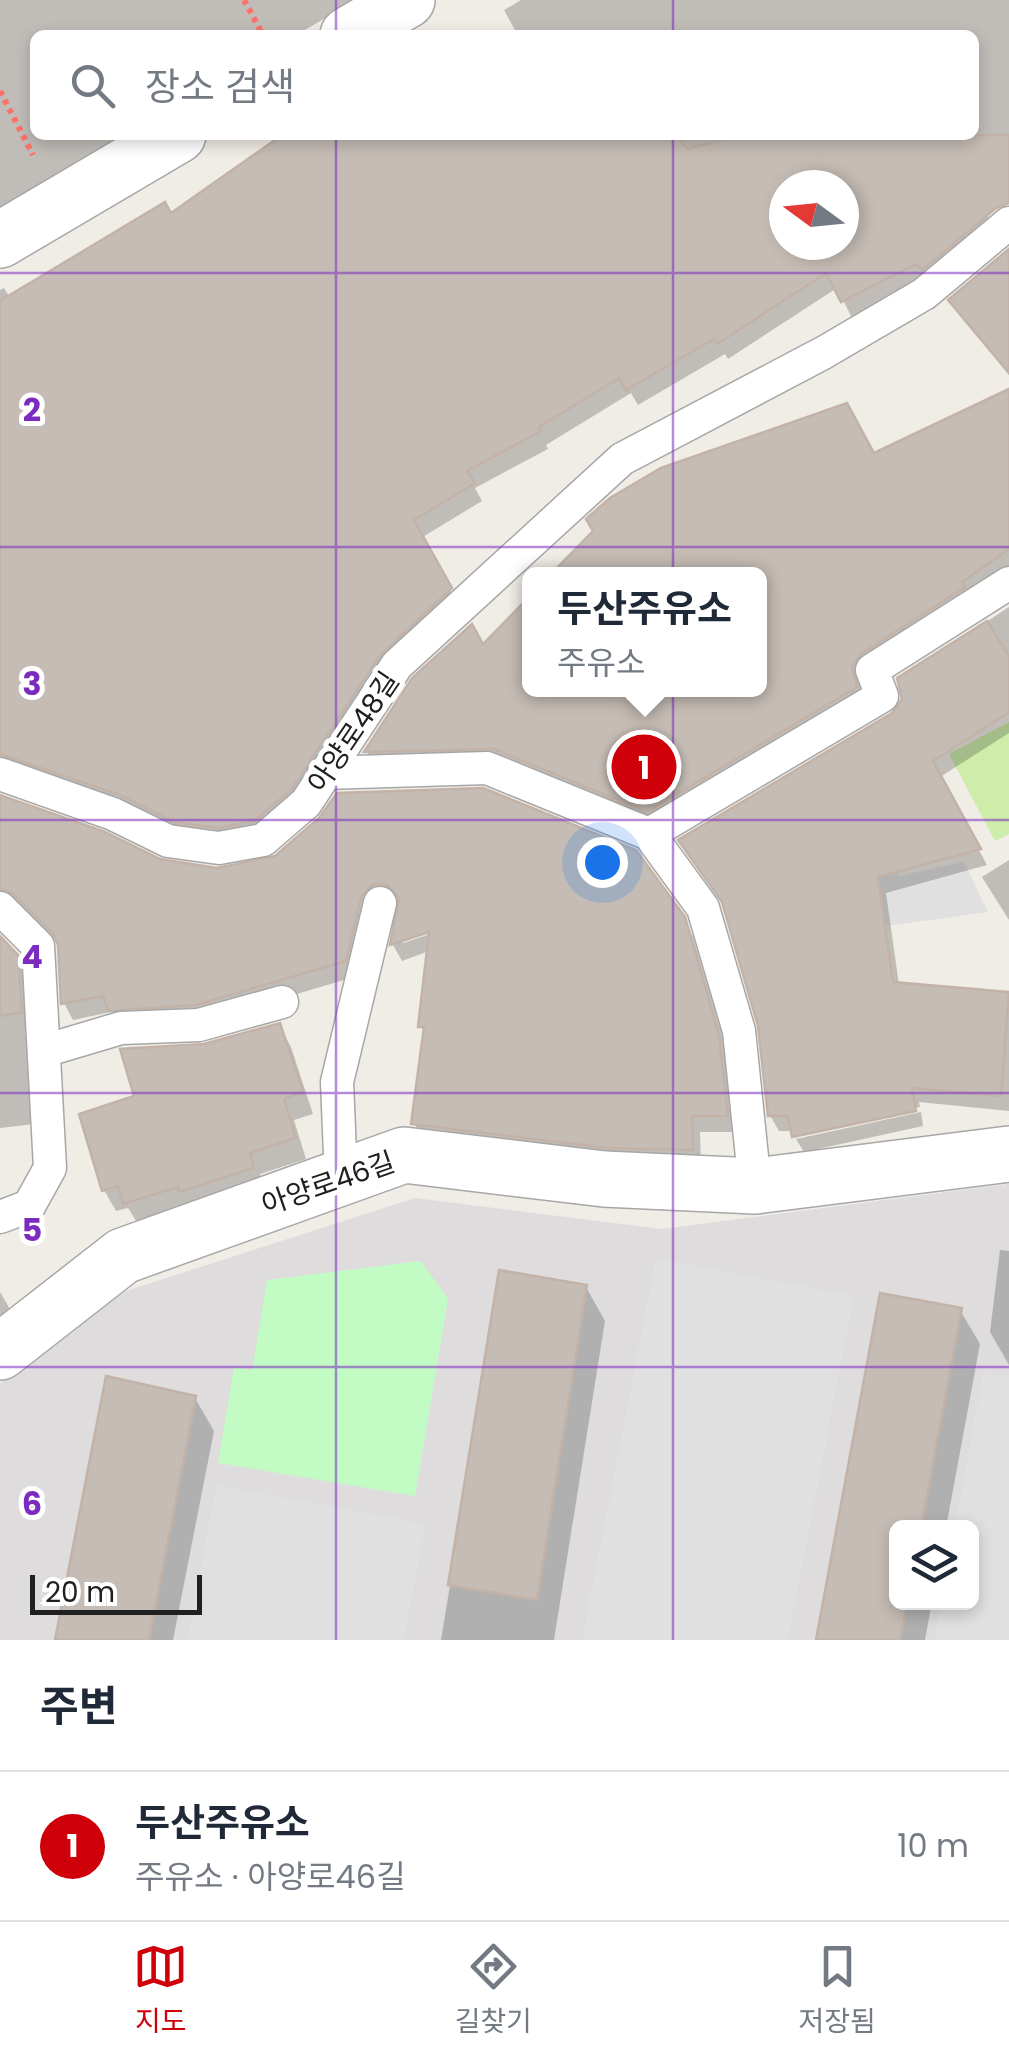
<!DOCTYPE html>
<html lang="ko">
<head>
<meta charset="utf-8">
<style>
	:root { --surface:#fff; --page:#f6f6f7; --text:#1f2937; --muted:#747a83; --line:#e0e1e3; --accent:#cf000a }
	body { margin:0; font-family:Poppins,"Noto Sans KR",sans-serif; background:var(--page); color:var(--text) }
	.controls { position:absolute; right:30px; bottom:30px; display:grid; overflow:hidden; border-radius:15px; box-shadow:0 5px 15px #0003 }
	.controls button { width:90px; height:90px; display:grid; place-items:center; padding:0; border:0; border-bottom:2px solid var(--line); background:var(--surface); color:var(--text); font:50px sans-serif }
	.compass { position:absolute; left:769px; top:170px; width:90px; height:90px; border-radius:50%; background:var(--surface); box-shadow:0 5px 15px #0003; rotate:285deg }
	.scale { position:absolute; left:30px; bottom:25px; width:172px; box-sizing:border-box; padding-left:10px; border:5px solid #202020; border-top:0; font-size:28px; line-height:35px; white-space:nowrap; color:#202020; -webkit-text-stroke:8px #fff; paint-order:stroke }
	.you { position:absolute; left:602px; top:862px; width:35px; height:35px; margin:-25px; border:8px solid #fff; border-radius:50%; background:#1a73e8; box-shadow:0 0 0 15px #1a73e833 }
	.badge { display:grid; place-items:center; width:65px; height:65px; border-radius:50%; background:var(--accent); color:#fff; font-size:32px; font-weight:700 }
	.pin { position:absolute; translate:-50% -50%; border:5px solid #fff; box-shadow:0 2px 10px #0006 }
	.popup { position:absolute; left:522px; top:567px; width:245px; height:130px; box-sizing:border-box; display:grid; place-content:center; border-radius:15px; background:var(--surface); filter:drop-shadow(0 2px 8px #0005); font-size:32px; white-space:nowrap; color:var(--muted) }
	.popup b { font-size:38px; color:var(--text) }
	.popup::after { content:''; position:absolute; left:50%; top:100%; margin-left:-20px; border:20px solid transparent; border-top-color:var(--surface) }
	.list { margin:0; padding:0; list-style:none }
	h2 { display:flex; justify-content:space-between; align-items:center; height:130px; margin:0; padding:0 40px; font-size:42px }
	h2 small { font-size:32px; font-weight:400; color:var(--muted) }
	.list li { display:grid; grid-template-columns:65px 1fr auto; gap:30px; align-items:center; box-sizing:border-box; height:150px; padding:0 40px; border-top:2px solid var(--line) }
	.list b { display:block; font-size:38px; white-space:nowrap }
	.list p { margin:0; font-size:32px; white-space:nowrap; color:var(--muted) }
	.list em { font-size:32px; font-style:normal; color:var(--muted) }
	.icon { flex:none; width:55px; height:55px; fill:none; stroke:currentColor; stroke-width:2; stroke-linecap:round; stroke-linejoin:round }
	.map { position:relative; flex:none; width:1009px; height:1640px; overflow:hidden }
	.search { position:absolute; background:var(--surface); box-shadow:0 5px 15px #0003; left:30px; right:30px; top:30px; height:110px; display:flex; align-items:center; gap:25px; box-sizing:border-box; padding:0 35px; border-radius:15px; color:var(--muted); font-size:38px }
	.sheet { height:280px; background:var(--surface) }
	nav { display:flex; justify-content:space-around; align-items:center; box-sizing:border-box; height:140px; border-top:2px solid var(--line); background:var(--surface); font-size:28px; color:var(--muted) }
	nav a { display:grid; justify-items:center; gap:5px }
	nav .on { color:var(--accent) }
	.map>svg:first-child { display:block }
</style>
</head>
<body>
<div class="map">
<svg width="1009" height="1640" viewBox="0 0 1009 1640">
	<rect width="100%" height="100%" fill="#f0ece6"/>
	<path fill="#dedcdd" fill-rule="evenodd" d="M 1009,1184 L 1009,1640 L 0,1640 L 0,1384 L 98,1300 L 415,1198 L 662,1229 ZM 896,1528 L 972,1528 L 972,1602 L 896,1602 Z"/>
	<polygon fill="#ceecaa" points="1009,722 1009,834 995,841 949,754"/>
	<polygon fill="#c2fbc4" points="421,1261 448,1299 415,1496 218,1463 234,1367 252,1370 267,1280"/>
	<g fill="#e0e0e0">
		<polygon points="964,862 988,912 764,943 893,865 899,876"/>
		<polygon points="656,1258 854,1296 788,1640 582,1640"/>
		<polygon points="983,1371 1009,1376 1009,1640 934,1640 941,1603 972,1602 972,1528 955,1527"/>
		<polygon points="216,1485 426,1524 404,1640 187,1640"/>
	</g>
	<g fill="#0003" fill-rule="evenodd">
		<polygon points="0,0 357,0 296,35 35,35 35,135 146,135 0,211"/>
		<path d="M 521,0 L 1009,0 L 1009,180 L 987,215 L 997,232 L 933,285 L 852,318 L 837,288 L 728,359 L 725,354 L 638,405 L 631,393 L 546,445 L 548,449 L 475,488 L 482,501 L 421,538 L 459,606 L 300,807 L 229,844 L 0,775 L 0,290 L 4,288 L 10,298 L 170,216 L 287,135 L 974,135 L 974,35 L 507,35 L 515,30 L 504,10 ZM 784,185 L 844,185 L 844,245 L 784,245 Z"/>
		<polygon points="1009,252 1009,375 951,301"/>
		<polygon points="1009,392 1009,581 870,669 860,684 865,704 657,826 504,764 375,767 367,752 529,601 529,690 759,690 759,574 555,574 596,532 873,456"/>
		<polygon points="1009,607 1009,733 940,777 987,865 886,893 899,985 1009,994 1009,1111 919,1102 920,1107 796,1134 796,1139 793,1131 779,1131 770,1115 895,715 904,699 899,679"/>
		<path d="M 0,798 L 159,862 L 216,870 L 276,858 L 683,918 L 693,937 L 728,1054 L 736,1132 L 700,1132 L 701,1166 L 423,1140 L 414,1123 L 426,1035 L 421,1026 L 429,951 L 402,961 L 393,945 L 401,905 L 395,900 L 354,977 L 206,1021 L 120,1027 L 111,1012 L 73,1020 L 64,1003 L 60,945 L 25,910 L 0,908 ZM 440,925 L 442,930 L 403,943 L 403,938 Z"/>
		<polygon points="1009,860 1009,920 982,877"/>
		<polygon points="0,938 27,974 30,1029 25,1030 35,1124 0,1128"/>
		<polygon points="279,1026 291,1047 313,1114 294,1120 306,1159 260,1174 265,1189 138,1224 128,1208 116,1211 104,1190 137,1097 204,1047"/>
		<polygon points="921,1112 923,1126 804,1152 796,1139"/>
		<polygon points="1000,1250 1009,1251 1009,1365 990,1332"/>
		<polygon points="501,1273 586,1287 605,1321 554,1640 441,1640"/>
		<polygon points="0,1292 11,1311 0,1320"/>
		<polygon points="960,1310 980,1344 946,1528 896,1528 896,1602 932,1602 925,1640 818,1640"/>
		<polygon points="195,1398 214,1431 173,1640 57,1640"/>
	</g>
	<g fill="#c5bcb5" stroke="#c3b2a7" stroke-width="2.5" fill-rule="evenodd">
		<path d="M 282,135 L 678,135 L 687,149 L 739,135 L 1009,135 L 1009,203 L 996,208 L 922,270 L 916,264 L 841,302 L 826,273 L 717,344 L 714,339 L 626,390 L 619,378 L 539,427 L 541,431 L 467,471 L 475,483 L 414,520 L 452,588 L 381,654 L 291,790 L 254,821 L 219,828 L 174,822 L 120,795 L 0,754 L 0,301 L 165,202 L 171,213 ZM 784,185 L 844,185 L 844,245 L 784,245 Z"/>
		<polygon points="1009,249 1009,373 948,300"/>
		<polygon points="1009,389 1009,549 962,582 965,587 861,654 852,667 857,687 647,812 494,749 364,752 412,678 472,624 483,644 529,597 529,690 759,690 759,574 551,574 593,531 586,519 610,498 661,468 847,403 874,453"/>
		<polygon points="987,621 1009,656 1009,712 933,761 981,849 878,877 893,982 1009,992 1001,1096 912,1088 916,1111 792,1137 788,1116 768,1116 758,1026 722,902 678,840 892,713 902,699 897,678"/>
		<polygon points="483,788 636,850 685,917 719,1035 728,1116 692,1116 693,1150 607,1148 411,1124 424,1027 418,1027 429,932 390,945 399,898 386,884 373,884 361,897 346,961 196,1005 108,1011 103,996 61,1004 58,945 53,933 14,894 0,889 0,795 105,832 160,859 217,868 275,856 319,818 337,793"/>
		<polygon points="0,936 18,955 22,1012 0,1016"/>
		<polygon points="280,1023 303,1092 284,1099 296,1138 250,1153 254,1168 179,1192 178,1187 123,1204 118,1186 102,1191 79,1114 134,1096 120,1049 204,1044"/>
		<polygon points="499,1270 587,1285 537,1600 448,1585"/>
		<polygon points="880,1293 962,1308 921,1528 896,1528 896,1602 907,1602 900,1640 816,1640"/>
		<polygon points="106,1376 196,1396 149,1640 55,1640"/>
	</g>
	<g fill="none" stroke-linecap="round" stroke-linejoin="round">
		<g stroke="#a7a7a7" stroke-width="35">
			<g id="lane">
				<polyline points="324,773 487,768 649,834 703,908 739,1031 755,1186"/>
				<polyline points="0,774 113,814 168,841 219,848 263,840 306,803 397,665 622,459 823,353 924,294 1009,223"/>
				<polyline points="649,834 882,696 872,670 1009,583"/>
				<polyline points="0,908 38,946 50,1168 29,1206 0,1217"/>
				<polyline points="44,1051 121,1028 199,1025 282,1002"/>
				<polyline points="341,1178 337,1082 380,903"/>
			</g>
		</g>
		<g stroke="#a7a7a7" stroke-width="58">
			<g id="street">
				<polyline points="348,35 407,0"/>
				<polyline points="0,240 178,135"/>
				<polyline points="0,1352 123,1256 404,1155 604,1179 755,1186 1009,1154"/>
			</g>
		</g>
		<g stroke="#fe7169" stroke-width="6" stroke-dasharray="5 5" stroke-linecap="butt">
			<polyline points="244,0 263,35"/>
			<polyline points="0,91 33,155"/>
		</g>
		<use href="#lane" stroke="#fff" stroke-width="32"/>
		<use href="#street" stroke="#fff" stroke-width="55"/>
	</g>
	<path fill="none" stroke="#7b2cbf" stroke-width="2.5" stroke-opacity="0.55" d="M 336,0 L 336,35M 673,0 L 673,35M 336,135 L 336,1640M 673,135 L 673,1640M 0,273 L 1009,273M 0,547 L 1009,547M 0,820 L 1009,820M 0,1093 L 1009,1093M 0,1367 L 1009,1367"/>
	<g text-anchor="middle" stroke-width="10" stroke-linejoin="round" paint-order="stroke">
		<g font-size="28" fill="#202020" stroke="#fff">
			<text transform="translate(353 732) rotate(-56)" y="10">아양로48길</text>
			<text transform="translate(328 1183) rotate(-19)" y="10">아양로46길</text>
		</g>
	</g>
	<g font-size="32" text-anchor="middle" font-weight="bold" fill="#7b2cbf" stroke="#fff" stroke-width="10" stroke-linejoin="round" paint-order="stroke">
		<text x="32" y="421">2</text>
		<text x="32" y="695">3</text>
		<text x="32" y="968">4</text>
		<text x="32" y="1241">5</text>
		<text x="32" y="1515">6</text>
	</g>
</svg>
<div class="controls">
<button><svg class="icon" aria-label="layers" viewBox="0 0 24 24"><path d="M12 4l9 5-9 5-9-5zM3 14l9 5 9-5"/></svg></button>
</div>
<svg class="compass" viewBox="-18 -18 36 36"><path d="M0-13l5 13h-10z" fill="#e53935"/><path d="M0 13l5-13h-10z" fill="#747a83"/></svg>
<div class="scale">20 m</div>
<div class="you"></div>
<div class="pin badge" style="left:644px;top:767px">1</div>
<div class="popup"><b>두산주유소</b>주유소</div>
<div class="search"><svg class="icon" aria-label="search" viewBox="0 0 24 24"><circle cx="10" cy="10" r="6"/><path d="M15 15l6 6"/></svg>장소 검색</div>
</div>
<section class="sheet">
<h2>주변<small></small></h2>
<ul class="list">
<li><span class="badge">1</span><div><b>두산주유소</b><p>주유소 · 아양로46길</p></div><em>10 m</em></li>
</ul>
</section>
<nav>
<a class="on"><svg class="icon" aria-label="map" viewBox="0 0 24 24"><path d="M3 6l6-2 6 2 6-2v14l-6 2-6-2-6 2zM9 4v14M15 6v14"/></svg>지도</a>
<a><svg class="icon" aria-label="directions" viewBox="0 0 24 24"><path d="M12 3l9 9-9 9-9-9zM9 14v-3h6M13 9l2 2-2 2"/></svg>길찾기</a>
<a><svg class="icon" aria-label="saved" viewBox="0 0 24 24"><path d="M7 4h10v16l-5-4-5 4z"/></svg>저장됨</a>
</nav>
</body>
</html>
